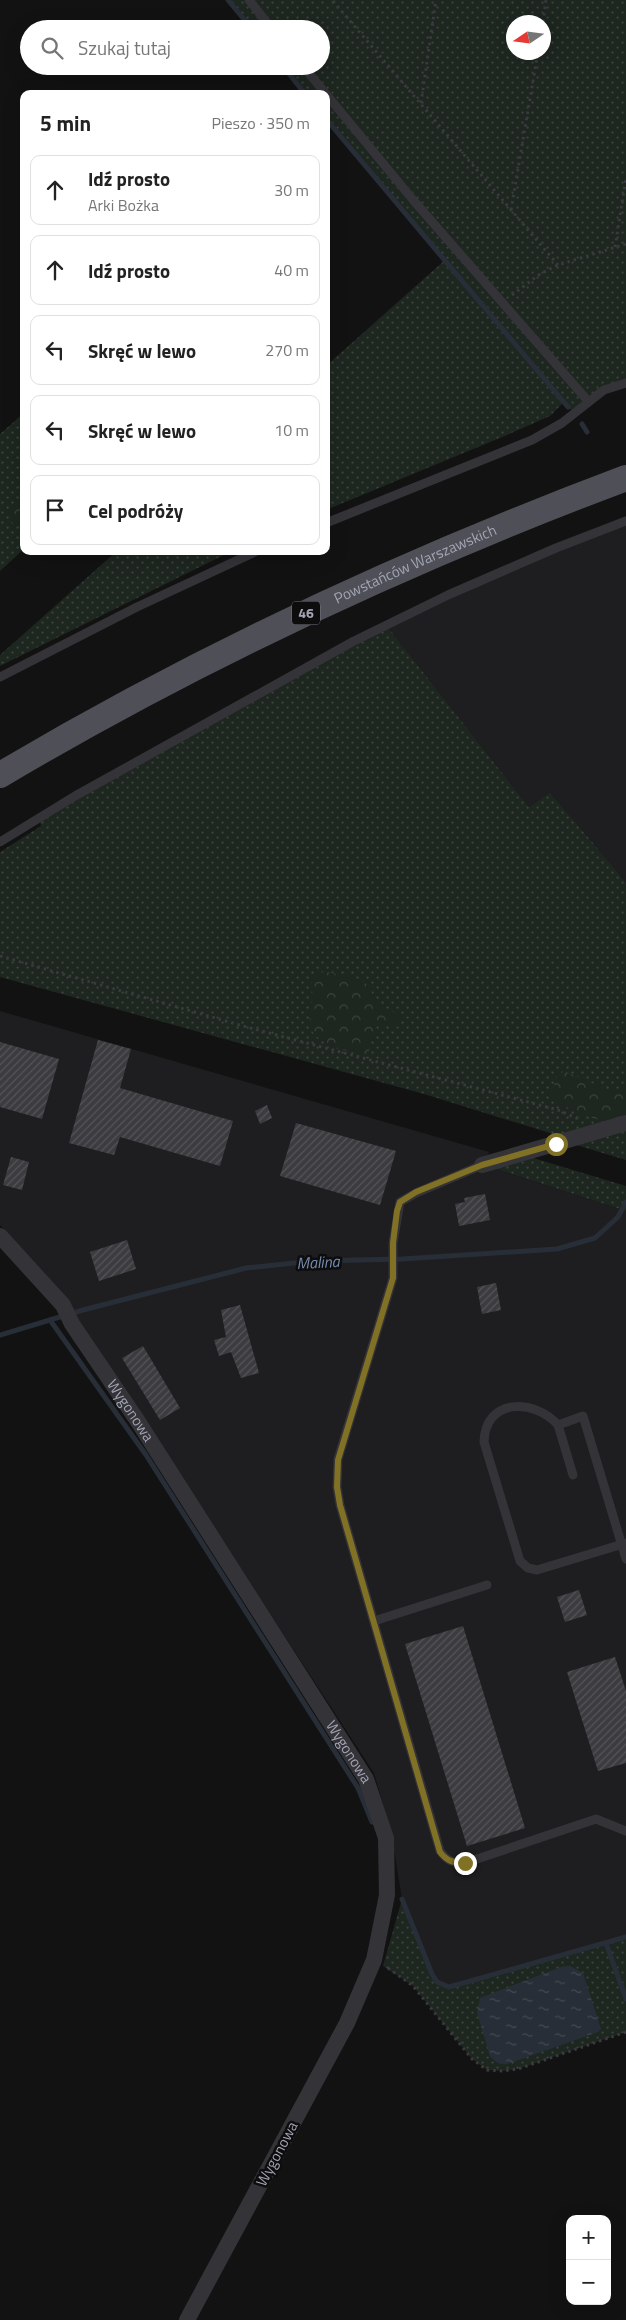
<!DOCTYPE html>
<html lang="pl">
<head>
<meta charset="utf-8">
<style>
	:root { --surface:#fff; --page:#f2f2f2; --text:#222; --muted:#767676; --line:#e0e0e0 }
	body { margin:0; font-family:"Titillium Web",sans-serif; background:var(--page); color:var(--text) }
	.controls { position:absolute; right:15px; bottom:15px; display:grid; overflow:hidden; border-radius:10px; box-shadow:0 5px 20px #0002 }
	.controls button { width:45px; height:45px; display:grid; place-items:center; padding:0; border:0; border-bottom:1px solid var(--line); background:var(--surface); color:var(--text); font:25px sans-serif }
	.compass { position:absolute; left:506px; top:15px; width:45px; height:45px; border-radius:50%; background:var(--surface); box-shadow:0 5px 20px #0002; rotate:257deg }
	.stop { position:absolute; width:15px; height:15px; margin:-11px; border:4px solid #817125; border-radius:50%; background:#fff }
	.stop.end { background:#817125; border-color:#fff; box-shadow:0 1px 5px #0008 }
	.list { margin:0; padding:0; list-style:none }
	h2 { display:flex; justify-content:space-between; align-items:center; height:65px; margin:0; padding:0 20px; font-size:21px }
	h2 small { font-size:16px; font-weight:400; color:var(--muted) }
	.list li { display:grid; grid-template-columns:32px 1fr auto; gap:15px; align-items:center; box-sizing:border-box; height:70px; margin:0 10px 10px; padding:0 10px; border:1px solid var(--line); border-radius:10px }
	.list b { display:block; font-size:19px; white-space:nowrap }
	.list p { margin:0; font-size:16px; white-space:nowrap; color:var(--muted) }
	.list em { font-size:16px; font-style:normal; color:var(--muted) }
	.icon { flex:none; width:28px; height:28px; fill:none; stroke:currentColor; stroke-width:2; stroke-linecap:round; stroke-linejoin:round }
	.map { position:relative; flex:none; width:626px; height:2320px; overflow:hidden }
	.search { position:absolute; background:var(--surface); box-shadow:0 5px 20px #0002; left:20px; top:20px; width:310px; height:55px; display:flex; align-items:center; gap:12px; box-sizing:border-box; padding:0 18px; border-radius:28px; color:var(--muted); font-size:19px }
	.panel { position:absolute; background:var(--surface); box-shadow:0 5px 20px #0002; left:20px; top:90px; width:310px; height:465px; border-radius:10px }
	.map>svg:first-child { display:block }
</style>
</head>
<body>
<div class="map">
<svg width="626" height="2320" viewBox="0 0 626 2320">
	<defs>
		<pattern id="green-dots" width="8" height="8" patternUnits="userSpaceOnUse" patternTransform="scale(1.25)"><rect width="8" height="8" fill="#1e2620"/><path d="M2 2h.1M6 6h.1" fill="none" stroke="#3c423e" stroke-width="1.8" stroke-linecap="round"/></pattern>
		<pattern id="forest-crowns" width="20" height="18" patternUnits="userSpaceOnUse" patternTransform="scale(1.25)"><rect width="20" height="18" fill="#1e2620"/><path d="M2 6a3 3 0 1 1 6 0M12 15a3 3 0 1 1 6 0" fill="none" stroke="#3c423e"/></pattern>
		<pattern id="water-ripples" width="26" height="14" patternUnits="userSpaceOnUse" patternTransform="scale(1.25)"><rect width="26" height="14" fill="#282e37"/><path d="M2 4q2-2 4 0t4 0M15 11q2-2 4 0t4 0" fill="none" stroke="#444952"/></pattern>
		<pattern id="building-hatch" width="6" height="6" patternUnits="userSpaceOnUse" patternTransform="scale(1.25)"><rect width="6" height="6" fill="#3c3c40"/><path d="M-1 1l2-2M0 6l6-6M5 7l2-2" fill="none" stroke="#555559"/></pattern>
	</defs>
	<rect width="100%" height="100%" fill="#121213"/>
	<g fill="#1e1e20">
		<polygon points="626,521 626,882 550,792 529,807 387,626"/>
		<polygon points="0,1011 489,1152 482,1165 626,1211 626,1937 449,1987 437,1982 432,1974 402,1899 392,1836 374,1773 141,1416 39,1270 0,1225"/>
	</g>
	<g fill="url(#green-dots)" fill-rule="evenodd">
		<path d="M 228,0 L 626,0 L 626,383 L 604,390 L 574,413 L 564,402 L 550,416 L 507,435 L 326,510 L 326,366 L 445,260 L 326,119 L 326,94 L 305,94 L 283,66 L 321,66 L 321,29 L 252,29 ZM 514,22 L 544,22 L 544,52 L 514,52 Z"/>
		<polygon points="24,413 24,549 0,571 0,434"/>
		<polygon points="117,551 232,551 0,666 0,655"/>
		<polygon points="387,626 529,807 550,792 626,882 626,1160 573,1144 553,1134 424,1094 0,977 0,852 41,826 39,818"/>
		<polygon points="530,1157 626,1186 626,1211 489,1167"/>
		<polygon points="402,1899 432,1974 437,1982 449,1987 626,1937 626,2032 518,2069 502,2071 487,2070 472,2059 413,1986 383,1966"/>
	</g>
	<g fill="url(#forest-crowns)">
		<path d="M 24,494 L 24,526 L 13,524 C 6,511 13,501 24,494 Z"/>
		<path d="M 327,972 C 339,975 362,976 369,987 C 372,991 373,998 375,1003 L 399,1015 L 400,1023 L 398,1027 L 382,1025 L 375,1027 L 368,1055 C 354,1054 320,1045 312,1031 C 307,1021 312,1008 312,997 C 313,990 311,984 311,977 L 316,973 Z"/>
		<path d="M 564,1071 L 608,1090 L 626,1090 L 626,1125 C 598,1121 572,1114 550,1095 L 557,1077 Z"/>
	</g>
	<path fill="url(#water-ripples)" d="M 570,1966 L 583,1973 L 601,2029 L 598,2032 L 507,2064 C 499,2065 495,2062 490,2056 L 477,2013 L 480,1998 L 561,1967 Z"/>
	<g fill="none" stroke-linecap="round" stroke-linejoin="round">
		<g stroke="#282e37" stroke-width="5">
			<polyline points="228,0 252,29"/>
			<polyline points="283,66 305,94"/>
			<polyline points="326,119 568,407"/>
			<polyline points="582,424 587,432"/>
			<polyline points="50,1320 146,1455 358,1788 372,1822"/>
			<polyline points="0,1335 83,1310 246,1268 313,1261 402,1259 557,1249 595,1238 618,1217 626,1202"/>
			<polyline points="402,1899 432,1974 437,1982 449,1987 626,1937"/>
			<polyline points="606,1943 626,1999"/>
		</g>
	</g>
	<g fill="url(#building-hatch)">
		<polygon points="98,1040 131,1049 120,1088 233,1121 220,1166 120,1137 114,1155 69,1143"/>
		<polygon points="0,1042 59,1059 42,1119 0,1107"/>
		<polygon points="267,1105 272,1118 260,1124 255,1111"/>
		<polygon points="296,1123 396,1151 380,1205 280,1176"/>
		<polygon points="11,1157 29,1162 22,1190 3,1185"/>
		<polygon points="485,1194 490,1220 459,1226 455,1204 465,1202 464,1198"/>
		<polygon points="127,1240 136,1269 99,1281 90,1252"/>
		<polygon points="496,1283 501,1310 482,1314 477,1287"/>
		<polygon points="240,1305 259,1373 241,1378 231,1352 219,1356 214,1340 226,1337 221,1310"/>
		<polygon points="143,1346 180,1408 160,1420 122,1358"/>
		<polygon points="579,1590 587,1615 565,1622 557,1597"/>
		<polygon points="463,1626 525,1828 467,1846 405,1644"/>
		<polygon points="615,1657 626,1691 626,1763 598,1771 567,1672"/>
	</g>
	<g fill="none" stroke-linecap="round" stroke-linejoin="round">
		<g stroke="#39393f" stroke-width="3" stroke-dasharray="2.5 4" stroke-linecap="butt">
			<polyline points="333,1 558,265"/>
			<polyline points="543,22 546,0"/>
			<polyline points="421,103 436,0"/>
			<polyline points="511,210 538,52"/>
			<polyline points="615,247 626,178"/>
			<polyline points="512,295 540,274 558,265 626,244"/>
			<polyline points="0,956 243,1026 558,1110 581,1120"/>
			<polyline points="388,1968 413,1986 472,2059 487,2070 502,2071 518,2069 626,2032"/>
		</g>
		<g stroke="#333338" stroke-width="9">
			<polyline points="249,0 272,29"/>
			<polyline points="303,66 326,94"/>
			<polyline points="326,94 414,201 588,401"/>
			<polyline points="326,523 532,440 562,423 604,390 626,383"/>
			<polyline points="0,677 137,607 257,551"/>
			<polyline points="0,842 75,796 354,641 448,595 556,548 626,521"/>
			<path d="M 482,1165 L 416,1193 L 400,1202 L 393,1243 L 393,1278 L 338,1459 L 337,1487 L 340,1505 L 440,1851 C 447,1861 453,1863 465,1863 L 596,1819 L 626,1831"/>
			<polyline points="558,1425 583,1416 626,1559"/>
			<path d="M 573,1475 L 558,1425 C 534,1398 485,1398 484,1442 L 520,1561 L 528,1568 L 537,1570 L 626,1543"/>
			<polyline points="374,1621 487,1585"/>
		</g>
		<g stroke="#333338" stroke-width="16">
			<polyline points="482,1165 626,1123"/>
			<path id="s1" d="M 0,1236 L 63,1305 L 72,1324 L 137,1420 L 366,1779 L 386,1838 L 387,1895 L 374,1960 L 347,2023 L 187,2320"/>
		</g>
		<path stroke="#4f4f57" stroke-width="26" id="s2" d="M 0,775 C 199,657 410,559 626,478"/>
	</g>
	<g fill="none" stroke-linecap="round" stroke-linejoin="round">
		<path stroke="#817125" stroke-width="6" d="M 465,1863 C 453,1863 447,1861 440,1852 L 340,1505 L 337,1487 L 338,1460 L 393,1278 L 393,1243 L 397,1211 L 400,1202 L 416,1192 L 482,1165 L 556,1144"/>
	</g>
	<g text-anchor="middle" stroke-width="5" stroke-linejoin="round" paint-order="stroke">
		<rect fill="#0d0d0e" stroke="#767782" stroke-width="1" x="292" y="601.5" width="28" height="23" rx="4"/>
		<g font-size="14" font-weight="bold" fill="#a3a5b4">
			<text x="306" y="618">46</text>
		</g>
		<g font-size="15" fill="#a3a5b4" stroke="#0d0d0e">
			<text dy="5" stroke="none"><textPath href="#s2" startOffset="466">Powstańców Warszawskich</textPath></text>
			<text dy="5" stroke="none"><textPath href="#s1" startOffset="219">Wygonowa</textPath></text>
			<text dy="5" stroke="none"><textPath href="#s1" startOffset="624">Wygonowa</textPath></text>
			<text transform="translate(277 2154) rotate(-62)" y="5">Wygonowa</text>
		</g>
		<g font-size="16" font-style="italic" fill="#788db1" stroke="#0d0d0e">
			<text transform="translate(318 1262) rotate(-3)" y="6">Malina</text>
		</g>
	</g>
</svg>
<div class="controls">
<button>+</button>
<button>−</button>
</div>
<svg class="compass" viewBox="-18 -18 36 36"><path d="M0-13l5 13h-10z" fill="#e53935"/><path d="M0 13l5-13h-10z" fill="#767676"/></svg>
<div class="stop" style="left:556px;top:1144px"></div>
<div class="stop end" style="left:465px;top:1863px"></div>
<div class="search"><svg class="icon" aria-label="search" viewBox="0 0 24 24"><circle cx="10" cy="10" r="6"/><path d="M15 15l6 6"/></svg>Szukaj tutaj</div>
<section class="panel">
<h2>5 min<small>Pieszo · 350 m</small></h2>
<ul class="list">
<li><svg class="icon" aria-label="ahead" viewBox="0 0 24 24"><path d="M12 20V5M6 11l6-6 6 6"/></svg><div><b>Idź prosto</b><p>Arki Bożka</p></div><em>30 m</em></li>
<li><svg class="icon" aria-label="ahead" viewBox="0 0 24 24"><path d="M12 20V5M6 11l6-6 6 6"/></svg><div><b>Idź prosto</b></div><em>40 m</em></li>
<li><svg class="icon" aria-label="left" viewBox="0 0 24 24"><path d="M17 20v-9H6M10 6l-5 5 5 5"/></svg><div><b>Skręć w lewo</b></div><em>270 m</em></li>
<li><svg class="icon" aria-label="left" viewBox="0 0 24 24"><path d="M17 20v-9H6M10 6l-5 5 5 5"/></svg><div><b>Skręć w lewo</b></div><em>10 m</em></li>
<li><svg class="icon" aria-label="arrive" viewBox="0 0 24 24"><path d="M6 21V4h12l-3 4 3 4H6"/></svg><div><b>Cel podróży</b></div></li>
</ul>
</section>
</div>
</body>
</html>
